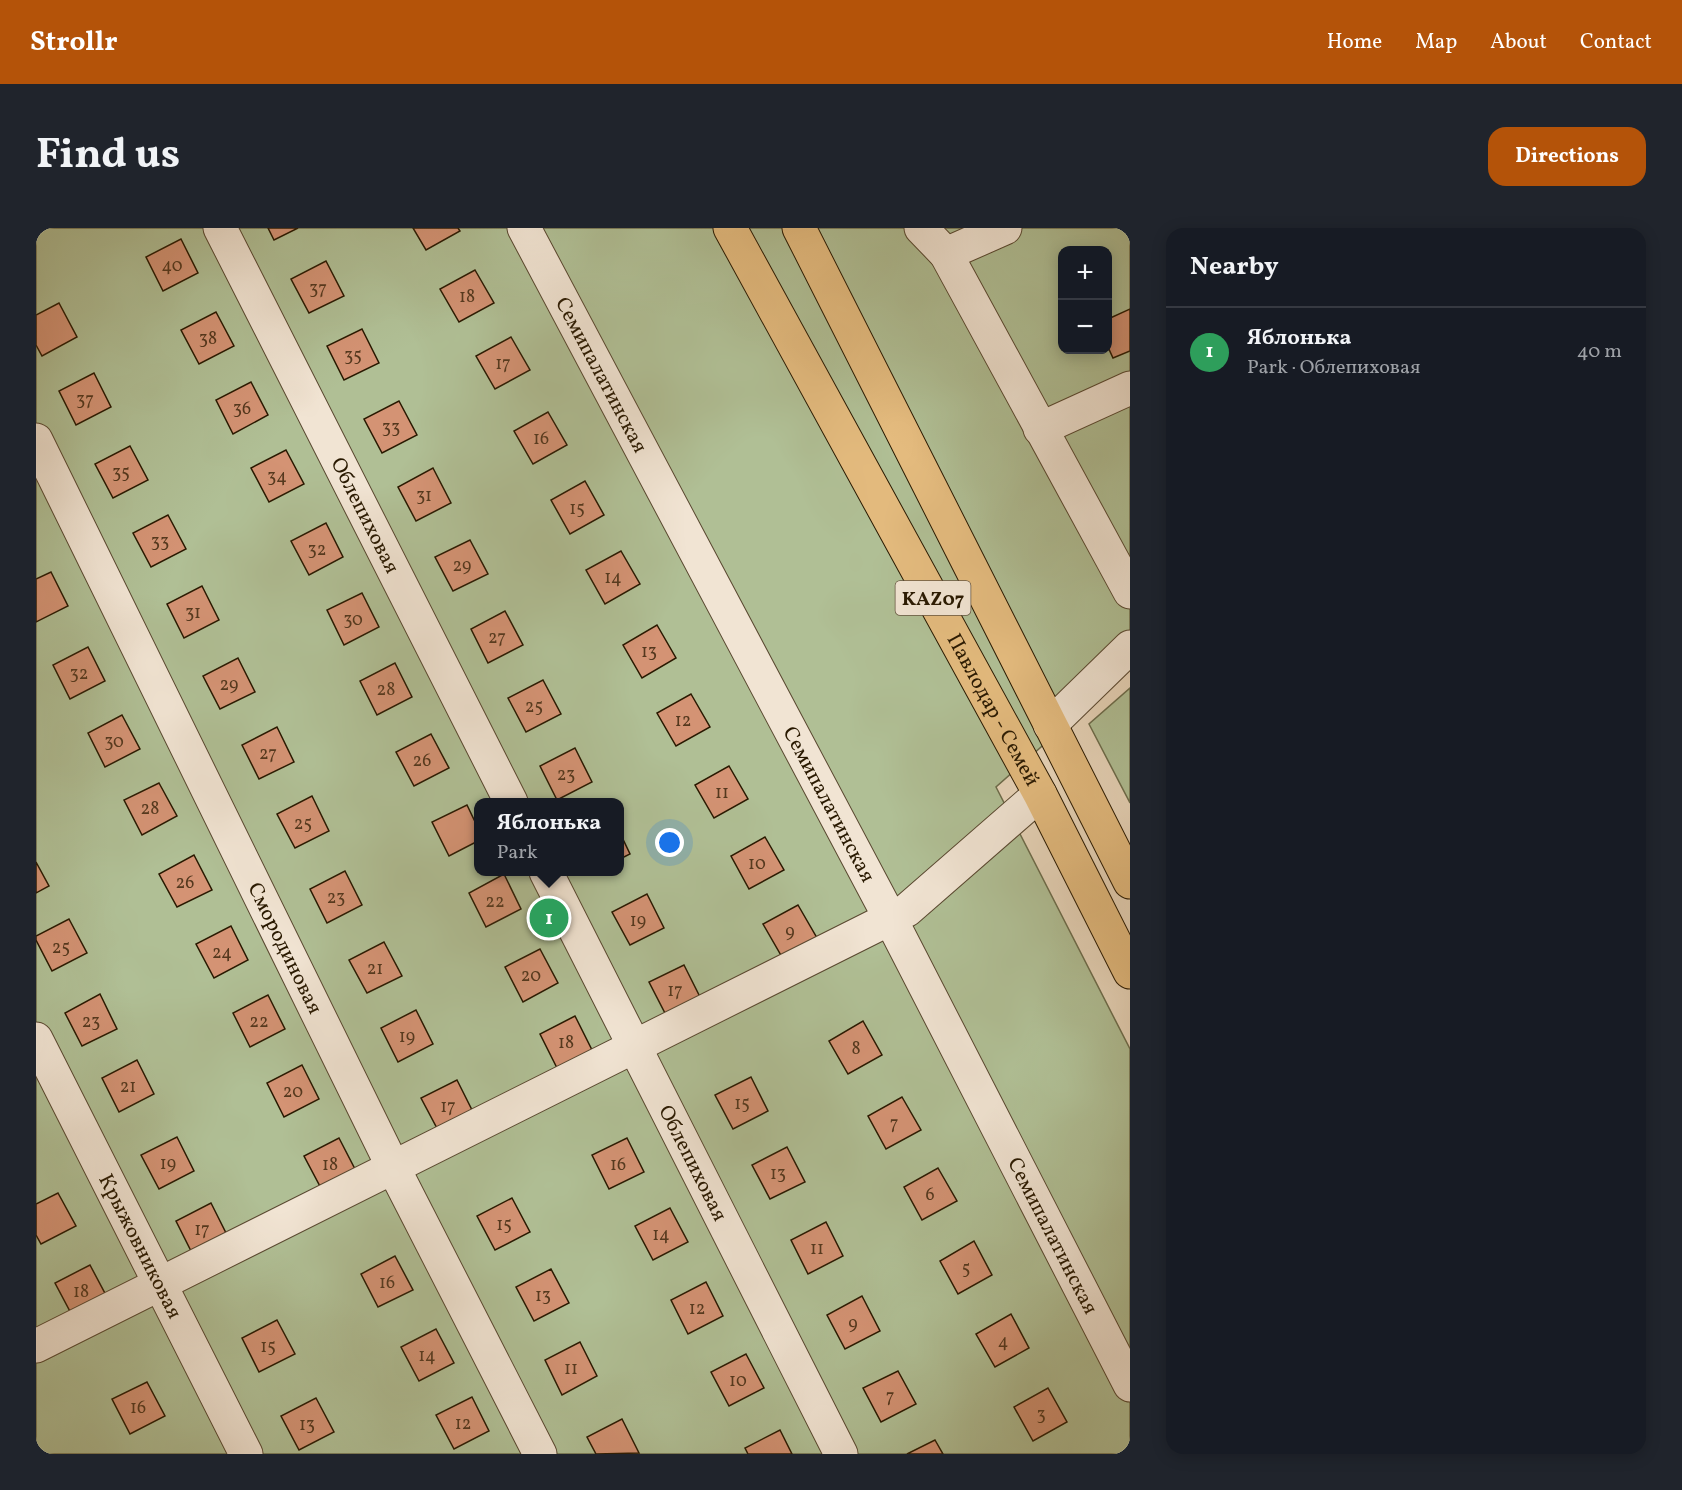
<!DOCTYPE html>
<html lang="en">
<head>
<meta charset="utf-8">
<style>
	:root { --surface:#171b24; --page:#20242c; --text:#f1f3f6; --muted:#9ea1a6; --line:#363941; --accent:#b45309 }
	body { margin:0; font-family:Vollkorn,serif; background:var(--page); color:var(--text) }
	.controls { position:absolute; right:18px; top:18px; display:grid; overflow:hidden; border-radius:12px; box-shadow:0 3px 15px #0003 }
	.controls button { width:54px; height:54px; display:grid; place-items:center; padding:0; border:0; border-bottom:2px solid var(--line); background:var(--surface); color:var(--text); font:30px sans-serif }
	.you { position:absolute; left:634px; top:615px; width:21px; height:21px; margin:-15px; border:4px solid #fff; border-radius:50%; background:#1a73e8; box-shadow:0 0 0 9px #1a73e833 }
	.badge { display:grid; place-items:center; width:39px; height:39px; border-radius:50%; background:var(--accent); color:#fff; font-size:20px; font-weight:700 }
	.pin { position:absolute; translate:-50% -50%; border:3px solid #fff; box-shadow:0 2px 6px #0006 }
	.popup { position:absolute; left:438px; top:570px; width:150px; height:78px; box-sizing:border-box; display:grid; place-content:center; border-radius:12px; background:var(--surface); filter:drop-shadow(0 2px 4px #0005); font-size:20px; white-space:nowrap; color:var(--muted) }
	.popup b { font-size:22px; color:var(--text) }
	.popup::after { content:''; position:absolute; left:50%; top:100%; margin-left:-12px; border:12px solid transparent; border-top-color:var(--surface) }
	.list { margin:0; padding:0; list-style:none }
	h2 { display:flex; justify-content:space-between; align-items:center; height:78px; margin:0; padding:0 24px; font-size:26px }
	h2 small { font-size:20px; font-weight:400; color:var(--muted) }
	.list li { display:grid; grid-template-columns:39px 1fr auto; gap:18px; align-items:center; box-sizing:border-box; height:90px; padding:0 24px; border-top:2px solid var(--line) }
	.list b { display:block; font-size:22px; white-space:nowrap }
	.list p { margin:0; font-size:20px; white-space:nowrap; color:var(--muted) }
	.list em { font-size:20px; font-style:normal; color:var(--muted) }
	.map { position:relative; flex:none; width:1094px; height:1226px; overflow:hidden; border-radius:18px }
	header { display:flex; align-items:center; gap:36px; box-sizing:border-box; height:84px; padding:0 30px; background:var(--accent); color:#fff }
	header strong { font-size:28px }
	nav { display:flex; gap:33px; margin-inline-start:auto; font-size:21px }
	.intro { display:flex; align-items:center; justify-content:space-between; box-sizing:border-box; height:144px; padding:0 36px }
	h1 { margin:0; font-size:42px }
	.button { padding:15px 27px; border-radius:18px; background:var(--accent); color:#fff; font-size:21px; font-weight:700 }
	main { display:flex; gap:36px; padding:0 36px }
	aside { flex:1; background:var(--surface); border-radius:18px; box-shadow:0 3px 15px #0003 }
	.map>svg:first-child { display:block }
</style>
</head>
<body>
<header>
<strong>Strollr</strong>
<nav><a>Home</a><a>Map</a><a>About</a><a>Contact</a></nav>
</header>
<div class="intro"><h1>Find us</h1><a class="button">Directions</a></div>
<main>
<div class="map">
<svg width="1094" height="1226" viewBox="0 0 1094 1226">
	<rect width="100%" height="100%" fill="#e9d6bb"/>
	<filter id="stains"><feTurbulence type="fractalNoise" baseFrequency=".00333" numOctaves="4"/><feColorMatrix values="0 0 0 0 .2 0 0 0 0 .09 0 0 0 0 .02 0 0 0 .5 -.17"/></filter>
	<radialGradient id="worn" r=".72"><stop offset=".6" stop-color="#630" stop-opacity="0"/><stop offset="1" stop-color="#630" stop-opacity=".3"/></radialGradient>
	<g fill="#b0bf95" stroke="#6c6c4b" stroke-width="1.5" fill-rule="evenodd">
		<path d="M 0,0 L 1094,0 L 1094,440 L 960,559 L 1094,821 L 1094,1226 L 0,1226 ZM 1026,22 L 1072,22 L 1072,122 L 1026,122 ZM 442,574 L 584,574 L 584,644 L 442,644 Z"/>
		<polygon points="1094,460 1094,575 1053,496"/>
	</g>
	<g fill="#d49374" stroke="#291901" stroke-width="1.5">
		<polygon points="232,0 262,0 238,12"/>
		<polygon points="377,0 422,0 424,3 390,22"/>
		<polygon points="145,11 162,45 127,63 110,29"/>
		<polygon points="290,33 308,68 273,85 255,51"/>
		<polygon points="439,42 458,75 423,94 404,61"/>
		<polygon points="23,75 41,109 6,128 0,117 0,87"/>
		<polygon points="1094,81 1094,123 1077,130 1072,119 1072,91"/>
		<polygon points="180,84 198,118 163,136 145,102"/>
		<polygon points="326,101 343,135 308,152 291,118"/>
		<polygon points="475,109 494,142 459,161 440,128"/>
		<polygon points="58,145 75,179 40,197 23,163"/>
		<polygon points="215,154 232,187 197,206 180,172"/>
		<polygon points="363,173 381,207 346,225 328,191"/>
		<polygon points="512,184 531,217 497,236 478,203"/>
		<polygon points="94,218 112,252 77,270 59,236"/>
		<polygon points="250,222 268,256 233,274 215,240"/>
		<polygon points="397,240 415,275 380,293 362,259"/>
		<polygon points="549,253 568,287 534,306 515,272"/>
		<polygon points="132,287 150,321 115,339 97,305"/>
		<polygon points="290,295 307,329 273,347 255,313"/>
		<polygon points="434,312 452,346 417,363 399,329"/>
		<polygon points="585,323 604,356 569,376 550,342"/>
		<polygon points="15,344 32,378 0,394 0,351"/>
		<polygon points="166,358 183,392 148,410 131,376"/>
		<polygon points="326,365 343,399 308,417 291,382"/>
		<polygon points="469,383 487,417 452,435 435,401"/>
		<polygon points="621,397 640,430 606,450 587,417"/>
		<polygon points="52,419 69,453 34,471 17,437"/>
		<polygon points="202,430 219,464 184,481 167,448"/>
		<polygon points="359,435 376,469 341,487 324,453"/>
		<polygon points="507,452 525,486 490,504 472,470"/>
		<polygon points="655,466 674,499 640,518 621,485"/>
		<polygon points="86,487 104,521 69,539 52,505"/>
		<polygon points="241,499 258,534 223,551 206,517"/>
		<polygon points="395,506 413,540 378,558 360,524"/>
		<polygon points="539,520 556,554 521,572 504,538"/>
		<polygon points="693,538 712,571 678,590 659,557"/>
		<polygon points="123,555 141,588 106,607 88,572"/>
		<polygon points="276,568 293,603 259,620 241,586"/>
		<polygon points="431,577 442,600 442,613 413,628 396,594"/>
		<polygon points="584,605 594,626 584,631"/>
		<polygon points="729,609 748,642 713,661 695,628"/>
		<polygon points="158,627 176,662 141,679 123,646"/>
		<polygon points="0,634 13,658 0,665"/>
		<polygon points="309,643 326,677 291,695 274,661"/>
		<polygon points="468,646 485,681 450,699 433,665"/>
		<polygon points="611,666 628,700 594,717 576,684"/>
		<polygon points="762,677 781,710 746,729 727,696"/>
		<polygon points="33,691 51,725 16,743 0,712 0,708"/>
		<polygon points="195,698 212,732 178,750 160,716"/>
		<polygon points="348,714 366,748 331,765 313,732"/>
		<polygon points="504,721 522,755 487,774 469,739"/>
		<polygon points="648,737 665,771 631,789 613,754"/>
		<polygon points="64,766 81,801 46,818 29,785"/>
		<polygon points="232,767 249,801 214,819 197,785"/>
		<polygon points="380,782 397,816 362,834 345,800"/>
		<polygon points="539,788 556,822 521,840 504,806"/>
		<polygon points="827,793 846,827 812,846 793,813"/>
		<polygon points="101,832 118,866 83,884 66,850"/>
		<polygon points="266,837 283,871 248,889 231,855"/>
		<polygon points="715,849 732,883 697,901 679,867"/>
		<polygon points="421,852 438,886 403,904 385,870"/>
		<polygon points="866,869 885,902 850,921 832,888"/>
		<polygon points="141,909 158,943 123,961 105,927"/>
		<polygon points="303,910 321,945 286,962 268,928"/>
		<polygon points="591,910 608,944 573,961 556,927"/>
		<polygon points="751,919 769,954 734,971 716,937"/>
		<polygon points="902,940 921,973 886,992 868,959"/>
		<polygon points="22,965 40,998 5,1016 0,1007 0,976"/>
		<polygon points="476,970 494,1004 459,1022 441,988"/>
		<polygon points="175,975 192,1009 157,1027 140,993"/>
		<polygon points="634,980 652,1014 617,1032 599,998"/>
		<polygon points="790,994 807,1028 772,1046 755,1012"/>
		<polygon points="938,1013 956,1047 922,1066 904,1033"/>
		<polygon points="359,1028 377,1062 342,1079 325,1046"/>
		<polygon points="54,1037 72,1071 37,1089 19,1055"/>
		<polygon points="515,1041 533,1075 498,1093 480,1059"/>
		<polygon points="670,1054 687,1088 652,1106 635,1072"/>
		<polygon points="826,1068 844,1103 809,1121 791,1087"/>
		<polygon points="975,1086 993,1120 959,1139 940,1106"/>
		<polygon points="241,1092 259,1126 223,1144 206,1110"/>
		<polygon points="400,1101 418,1135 383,1153 365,1119"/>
		<polygon points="544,1114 561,1148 526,1167 509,1132"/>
		<polygon points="710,1126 728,1160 693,1178 675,1144"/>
		<polygon points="862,1143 880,1176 845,1194 827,1160"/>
		<polygon points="111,1154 129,1188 94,1206 76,1171"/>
		<polygon points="1012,1160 1031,1194 997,1213 978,1179"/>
		<polygon points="436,1169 453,1203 418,1221 400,1187"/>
		<polygon points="280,1170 298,1204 263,1222 245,1188"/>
		<polygon points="586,1191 603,1225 560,1226 551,1209"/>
		<polygon points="744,1202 756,1226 712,1226 709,1220"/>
		<polygon points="899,1212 907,1226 871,1226"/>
	</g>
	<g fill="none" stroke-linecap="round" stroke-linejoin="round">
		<g stroke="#594830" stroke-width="35">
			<g id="minor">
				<path id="s1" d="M 184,0 L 475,574"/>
				<path id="s2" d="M 488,0 L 854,690 L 1094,1157"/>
				<polyline points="885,0 910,26 1094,364"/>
				<polyline points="910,26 969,0"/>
				<polyline points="1004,201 1094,160"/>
				<path id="s3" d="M 0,212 L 357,939 L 504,1226"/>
				<polyline points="1014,497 1094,419"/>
				<path id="s4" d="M 510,644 L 805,1226"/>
				<path id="s5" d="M 0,811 L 210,1226"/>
				<polyline points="0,1118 871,682 1004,566"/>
			</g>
		</g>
		<g stroke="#291901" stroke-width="35">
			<g id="trunk">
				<path id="s6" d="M 694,0 L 1004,566 L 1094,744"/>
				<polyline points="763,0 1094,654"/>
			</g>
		</g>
		<use href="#minor" stroke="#f1e4d3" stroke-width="33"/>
		<use href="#trunk" stroke="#e4bb7e" stroke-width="33"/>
	</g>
	<g text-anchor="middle" stroke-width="4.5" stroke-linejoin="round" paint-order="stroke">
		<g font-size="18" fill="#54381e">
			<text x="136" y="43">40</text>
			<text x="282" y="66">37</text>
			<text x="431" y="74">18</text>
			<text x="172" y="116">38</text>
			<text x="317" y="133">35</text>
			<text x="467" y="141">17</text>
			<text x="49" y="177">37</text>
			<text x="206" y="186">36</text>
			<text x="355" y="205">33</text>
			<text x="505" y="216">16</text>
			<text x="85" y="250">35</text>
			<text x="241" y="254">34</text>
			<text x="388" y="273">31</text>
			<text x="541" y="286">15</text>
			<text x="124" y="319">33</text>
			<text x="281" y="327">32</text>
			<text x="426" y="343">29</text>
			<text x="577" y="355">14</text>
			<text x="157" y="390">31</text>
			<text x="317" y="397">30</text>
			<text x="461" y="415">27</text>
			<text x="613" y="429">13</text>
			<text x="43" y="451">32</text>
			<text x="193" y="462">29</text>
			<text x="350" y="467">28</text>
			<text x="498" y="484">25</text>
			<text x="647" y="498">12</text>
			<text x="78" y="519">30</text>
			<text x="232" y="531">27</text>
			<text x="386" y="538">26</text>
			<text x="530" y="552">23</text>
			<text x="686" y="570">11</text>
			<text x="114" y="586">28</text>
			<text x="267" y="601">25</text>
			<text x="721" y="641">10</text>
			<text x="149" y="660">26</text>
			<text x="300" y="675">23</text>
			<text x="459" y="679">22</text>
			<text x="602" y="698">19</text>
			<text x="754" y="709">9</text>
			<text x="25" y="725">25</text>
			<text x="186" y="730">24</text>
			<text x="339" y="746">21</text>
			<text x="495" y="753">20</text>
			<text x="639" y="768">17</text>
			<text x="55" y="799">23</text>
			<text x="223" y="799">22</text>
			<text x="371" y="814">19</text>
			<text x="530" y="820">18</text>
			<text x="820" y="826">8</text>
			<text x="92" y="864">21</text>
			<text x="257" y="869">20</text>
			<text x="706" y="881">15</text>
			<text x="412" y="884">17</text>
			<text x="858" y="901">7</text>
			<text x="132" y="941">19</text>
			<text x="294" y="942">18</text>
			<text x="582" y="942">16</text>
			<text x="742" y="951">13</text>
			<text x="894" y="972">6</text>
			<text x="468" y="1002">15</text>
			<text x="166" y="1007">17</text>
			<text x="625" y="1012">14</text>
			<text x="781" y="1026">11</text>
			<text x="930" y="1046">5</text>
			<text x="351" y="1060">16</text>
			<text x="45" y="1069">18</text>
			<text x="507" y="1073">13</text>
			<text x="661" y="1086">12</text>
			<text x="817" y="1101">9</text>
			<text x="967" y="1119">4</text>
			<text x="232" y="1124">15</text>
			<text x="391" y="1133">14</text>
			<text x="535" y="1146">11</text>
			<text x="702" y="1158">10</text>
			<text x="854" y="1174">7</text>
			<text x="102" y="1185">16</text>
			<text x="1005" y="1192">3</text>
			<text x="427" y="1201">12</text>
			<text x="271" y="1202">13</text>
		</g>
		<rect fill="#f1e4d3" stroke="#655640" stroke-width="1.5" x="859.5" y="353" width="75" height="34" rx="4.5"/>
		<g font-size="20" font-weight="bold" fill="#291901">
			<text x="897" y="377">KAZ07</text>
		</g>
		<g font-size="21" fill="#291901" stroke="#f1e4d3">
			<text dy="7" stroke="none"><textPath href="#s2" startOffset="166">Семипалатинская</textPath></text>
			<text dy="7" stroke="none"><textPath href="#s1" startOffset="322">Облепиховая</textPath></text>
			<text dy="7" stroke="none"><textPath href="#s6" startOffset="549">Павлодар - Семей</textPath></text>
			<text dy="7" stroke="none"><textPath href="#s2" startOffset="652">Семипалатинская</textPath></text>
			<text dy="7" stroke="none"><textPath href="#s3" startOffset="566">Смородиновая</textPath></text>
			<text dy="7" stroke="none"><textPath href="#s4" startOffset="326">Облепиховая</textPath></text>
			<text dy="7" stroke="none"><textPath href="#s2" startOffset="1138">Семипалатинская</textPath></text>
			<text dy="7" stroke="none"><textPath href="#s5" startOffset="232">Крыжовниковая</textPath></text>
		</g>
	</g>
	<rect width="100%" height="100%" filter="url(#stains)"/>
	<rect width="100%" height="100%" fill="url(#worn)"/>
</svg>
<div class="controls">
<button>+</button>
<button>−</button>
</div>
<div class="you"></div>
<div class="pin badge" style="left:513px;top:690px;background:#2e9e5b">1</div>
<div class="popup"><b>Яблонька</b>Park</div>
</div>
<aside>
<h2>Nearby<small></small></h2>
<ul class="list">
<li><span class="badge" style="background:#2e9e5b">1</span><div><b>Яблонька</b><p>Park · Облепиховая</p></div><em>40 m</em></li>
</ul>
</aside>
</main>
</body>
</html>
